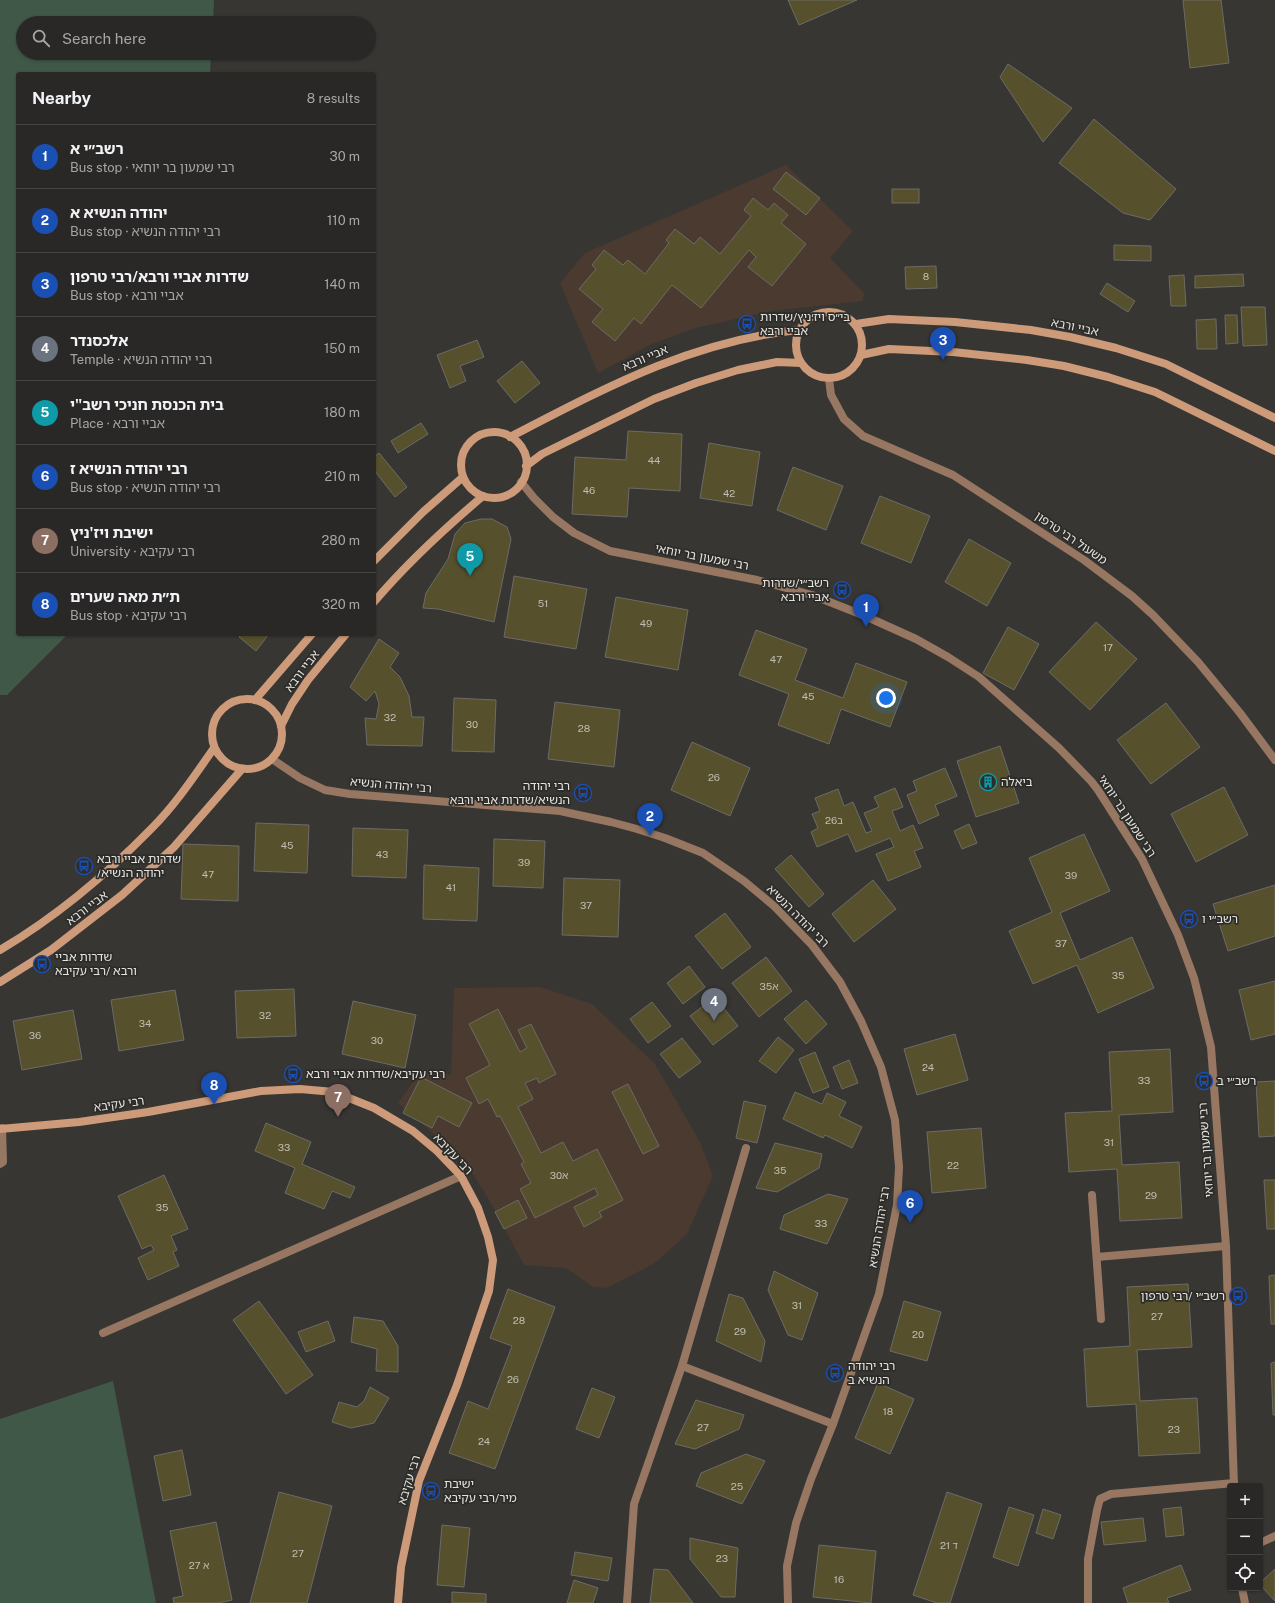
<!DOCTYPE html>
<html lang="en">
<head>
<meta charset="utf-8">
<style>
	:root { --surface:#292826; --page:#31302e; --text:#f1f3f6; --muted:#a5a6a7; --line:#454443; --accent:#5cceba }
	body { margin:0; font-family:"Public Sans","Noto Sans Hebrew",sans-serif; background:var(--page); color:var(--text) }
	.controls { position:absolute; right:12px; bottom:12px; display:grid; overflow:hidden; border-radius:4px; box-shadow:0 1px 3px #0004 }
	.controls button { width:36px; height:36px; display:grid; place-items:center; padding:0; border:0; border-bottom:1px solid var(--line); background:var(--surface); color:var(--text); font:20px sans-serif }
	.you { position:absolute; left:886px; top:698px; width:14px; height:14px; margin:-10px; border:3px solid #fff; border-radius:50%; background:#1a73e8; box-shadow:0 0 0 6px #1a73e833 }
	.badge { display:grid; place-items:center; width:26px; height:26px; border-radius:50%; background:var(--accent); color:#fff; font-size:13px; font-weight:700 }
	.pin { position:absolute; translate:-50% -33px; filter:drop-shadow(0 1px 2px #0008) }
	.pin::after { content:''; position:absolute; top:21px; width:14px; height:12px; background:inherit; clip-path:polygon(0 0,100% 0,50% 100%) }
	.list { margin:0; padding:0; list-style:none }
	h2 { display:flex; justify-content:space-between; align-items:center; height:52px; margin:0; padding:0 16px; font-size:17px }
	h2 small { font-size:13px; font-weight:400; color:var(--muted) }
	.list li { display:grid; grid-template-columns:26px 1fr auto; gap:12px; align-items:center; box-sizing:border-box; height:64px; padding:0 16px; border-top:1px solid var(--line) }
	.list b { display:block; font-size:15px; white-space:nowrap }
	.list p { margin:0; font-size:13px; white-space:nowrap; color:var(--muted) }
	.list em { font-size:13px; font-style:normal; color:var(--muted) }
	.icon { flex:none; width:22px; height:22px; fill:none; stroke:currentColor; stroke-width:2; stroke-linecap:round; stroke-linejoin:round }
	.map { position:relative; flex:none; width:1275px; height:1603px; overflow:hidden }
	.search { position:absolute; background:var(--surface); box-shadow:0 1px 3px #0004; left:16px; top:16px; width:360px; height:44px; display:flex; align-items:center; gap:10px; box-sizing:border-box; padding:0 14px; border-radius:22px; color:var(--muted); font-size:15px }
	.panel { position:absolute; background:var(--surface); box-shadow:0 1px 3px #0004; left:16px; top:72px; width:360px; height:564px; border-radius:4px }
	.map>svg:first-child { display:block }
</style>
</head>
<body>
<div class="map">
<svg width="1275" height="1603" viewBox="0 0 1275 1603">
	<rect width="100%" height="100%" fill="#373633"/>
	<g fill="#4b3a2f">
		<polygon points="786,165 853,231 830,258 864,293 863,301 771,311 696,328 652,344 598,373 560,283 585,253"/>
		<polygon points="540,987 592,1004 655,1064 700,1142 713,1176 687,1234 655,1263 607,1288 593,1287 566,1268 524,1265 488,1198 463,1159 398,1103 423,1068 451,1075 454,988"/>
	</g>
	<g fill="#405848">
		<polygon points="0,0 214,0 213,23 23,23 23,53 211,53 210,74 18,74 18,634 68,634 7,695 0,695"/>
		<polygon points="113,1381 156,1603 0,1603 0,1419"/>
	</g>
	<g fill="#56502d" stroke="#6c6b67">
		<polygon points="788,0 857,0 799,25"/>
		<polygon points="1183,0 1221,0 1229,63 1190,68"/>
		<polygon points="1008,64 1072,108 1043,142 1000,77"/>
		<polygon points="1094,119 1176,189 1150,220 1123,213 1059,163"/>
		<polygon points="786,172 820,198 806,215 773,189"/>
		<rect x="892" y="189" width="27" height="14"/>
		<polygon points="753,198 768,210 774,203 788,215 781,223 806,244 772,286 748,267 756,257 749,250 701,308 672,285 641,324 634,318 615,341 592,322 603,309 579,289 596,269 592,265 604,250 623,265 628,260 645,274 669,243 666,240 675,229 694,244 700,237 720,254 751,216 744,210"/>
		<polygon points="1114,245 1151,246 1151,261 1114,260"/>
		<polygon points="936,266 937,288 906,289 905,267"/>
		<polygon points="1243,274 1244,286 1195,288 1195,276"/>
		<polygon points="1184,275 1186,306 1171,306 1169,276"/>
		<polygon points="1107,283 1135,301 1128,312 1100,294"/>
		<polygon points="1241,307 1265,307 1267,345 1243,346"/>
		<polygon points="1225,315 1237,315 1238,343 1226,344"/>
		<polygon points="1216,319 1217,349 1197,349 1196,320"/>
		<polygon points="477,340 484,357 460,366 466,381 450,388 437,355"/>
		<polygon points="522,361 540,383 515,403 497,381"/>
		<polygon points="421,423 428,434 398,453 391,441"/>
		<polygon points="628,431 682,434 680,491 629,488 627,517 572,514 575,457 626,460"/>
		<polygon points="709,443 760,452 752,506 700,498"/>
		<polygon points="379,453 407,487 395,497 374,470 374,457"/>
		<polygon points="793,467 843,486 826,530 777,510"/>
		<polygon points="880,496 930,516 911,563 861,543"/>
		<polygon points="481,519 492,519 507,527 511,539 494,622 438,609 423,608 426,593 448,559 455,534 465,523"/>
		<polygon points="969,539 1011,563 987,606 945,582"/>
		<polygon points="514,576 587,589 576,649 504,637"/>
		<polygon points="616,597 688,610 678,670 605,657"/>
		<polygon points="1096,622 1137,659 1090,710 1049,672"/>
		<polygon points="1008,627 1039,644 1014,690 983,673"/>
		<polygon points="756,630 807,649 795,680 843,698 856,663 907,682 890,727 841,709 829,744 778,725 789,694 739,675"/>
		<polygon points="242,634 269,634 256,651 239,637"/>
		<polygon points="379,639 399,653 390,667 400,677 409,696 412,717 424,717 422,746 367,745 365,718 376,719 379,704 375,691 366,701 350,687"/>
		<polygon points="454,698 496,700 494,752 452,751"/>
		<polygon points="555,702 620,710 614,767 548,759"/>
		<polygon points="1166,703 1200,747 1151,784 1117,740"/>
		<polygon points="692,742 750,768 730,816 671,790"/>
		<polygon points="1000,746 1019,803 976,817 957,761"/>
		<polygon points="945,768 957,796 935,805 939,815 919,824 907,795 917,791 913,781"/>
		<polygon points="1224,787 1248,835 1196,862 1171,814"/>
		<polygon points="895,788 903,807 892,811 900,831 913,825 923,848 914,851 921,867 888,881 876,854 894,847 890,838 856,852 848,834 817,847 811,832 818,828 812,814 820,811 815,798 838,789 844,806 853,802 866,833 872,831 864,813 879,807 874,797"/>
		<polygon points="256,823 309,825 307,873 254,871"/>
		<polygon points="969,824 977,843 962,849 954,831"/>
		<polygon points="353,828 408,830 406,878 352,876"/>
		<polygon points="1084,834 1110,891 1060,913 1080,960 1132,937 1154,988 1098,1013 1077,965 1033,984 1009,931 1052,912 1029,858"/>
		<polygon points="494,839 545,841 543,888 493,886"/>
		<polygon points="183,844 239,846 238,901 181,899"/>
		<polygon points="791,855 824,894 809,907 775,869"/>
		<polygon points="424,865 479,868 477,921 423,919"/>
		<polygon points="564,878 620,880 618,937 562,935"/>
		<polygon points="873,880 896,909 854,942 832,914"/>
		<polygon points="1275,885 1275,936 1228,951 1213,904"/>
		<polygon points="725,913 751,947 722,969 695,936"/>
		<polygon points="766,957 792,991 759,1017 732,983"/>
		<polygon points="689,966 705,987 683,1004 667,983"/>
		<polygon points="1275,981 1275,1034 1251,1040 1239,990"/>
		<polygon points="294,989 296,1036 237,1038 235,991"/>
		<polygon points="175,990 184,1040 119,1051 111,1000"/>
		<polygon points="715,997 738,1026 713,1045 690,1016"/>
		<polygon points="806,1000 827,1024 806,1044 784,1019"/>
		<polygon points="353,1001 416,1015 405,1068 342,1054"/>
		<polygon points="652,1002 671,1026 648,1043 630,1019"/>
		<polygon points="498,1009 520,1052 527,1048 518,1030 531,1024 556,1074 539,1083 537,1078 525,1083 533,1099 518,1107 541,1153 563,1142 573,1161 597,1149 623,1200 599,1212 602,1217 584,1227 574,1207 598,1195 595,1188 535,1218 520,1189 531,1183 521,1164 524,1162 500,1116 497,1117 488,1099 479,1104 466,1078 490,1065 469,1024"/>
		<polygon points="73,1010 82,1059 22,1070 13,1021"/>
		<polygon points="955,1034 968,1080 917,1095 904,1049"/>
		<polygon points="778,1037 794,1050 776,1073 759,1061"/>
		<polygon points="682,1038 701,1062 679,1078 660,1054"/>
		<polygon points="1170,1049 1173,1112 1119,1115 1122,1165 1179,1162 1182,1218 1120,1221 1117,1169 1069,1172 1065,1113 1112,1111 1109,1052"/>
		<polygon points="815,1052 829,1087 813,1093 799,1059"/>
		<polygon points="849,1060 858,1083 842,1089 833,1067"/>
		<polygon points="421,1077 472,1103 459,1127 438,1116 432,1128 403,1113"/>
		<polygon points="1275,1081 1275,1136 1259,1137 1256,1082"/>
		<polygon points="628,1084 659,1146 643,1154 612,1092"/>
		<polygon points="795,1092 822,1104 827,1093 846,1102 839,1116 862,1127 852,1148 825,1135 823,1138 783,1119"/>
		<polygon points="744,1101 766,1106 757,1143 736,1138"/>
		<polygon points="266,1123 311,1142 302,1164 355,1187 350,1198 332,1191 324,1209 285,1193 295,1168 255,1151"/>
		<polygon points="981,1128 986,1188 932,1193 927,1132"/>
		<polygon points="775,1143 822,1154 819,1168 777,1192 756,1188"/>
		<polygon points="164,1175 188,1229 171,1236 177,1250 173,1252 179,1266 148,1280 138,1258 154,1250 151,1245 142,1249 118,1196"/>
		<polygon points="1264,1180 1275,1180 1275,1229 1267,1229"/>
		<polygon points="828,1194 848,1199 827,1244 780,1229 784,1215"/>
		<polygon points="518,1200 527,1218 504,1229 495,1212"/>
		<polygon points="774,1271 818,1293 802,1340 788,1335 768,1290"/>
		<polygon points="1275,1275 1275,1324 1271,1324 1269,1276"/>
		<polygon points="1188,1284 1192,1347 1137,1350 1140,1401 1197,1398 1200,1453 1139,1456 1136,1404 1087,1407 1084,1349 1130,1346 1127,1287"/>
		<polygon points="508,1289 555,1307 495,1469 449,1453 468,1401 488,1409 512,1346 490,1338"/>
		<polygon points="729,1294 743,1298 765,1341 761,1362 716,1341"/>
		<polygon points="259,1301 313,1375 286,1394 233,1320"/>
		<polygon points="904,1301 941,1312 927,1361 890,1351"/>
		<polygon points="354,1317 383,1321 398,1346 398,1372 376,1371 377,1349 351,1342"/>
		<polygon points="328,1321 335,1341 306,1352 298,1332"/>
		<polygon points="1275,1362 1275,1415 1273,1415 1271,1363"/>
		<polygon points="878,1383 914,1399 890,1454 855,1438"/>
		<polygon points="370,1387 389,1398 374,1423 351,1428 332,1422 339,1402 357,1407 364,1401"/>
		<polygon points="592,1388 615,1397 599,1438 576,1429"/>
		<polygon points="696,1400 744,1415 739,1429 695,1449 675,1444"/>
		<polygon points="182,1450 191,1495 163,1501 154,1456"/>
		<polygon points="746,1454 765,1461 742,1504 696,1486 701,1473"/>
		<polygon points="279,1492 332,1506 307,1603 250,1603"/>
		<polygon points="947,1492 982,1504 950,1603 937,1603 913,1595"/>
		<polygon points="1009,1507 1034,1515 1018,1566 993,1557"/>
		<polygon points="1181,1507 1184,1535 1166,1537 1163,1509"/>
		<polygon points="1043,1509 1061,1515 1053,1539 1036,1533"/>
		<polygon points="1143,1518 1146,1541 1104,1545 1101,1522"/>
		<polygon points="216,1522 232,1600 218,1603 174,1603 173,1598 183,1596 170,1531"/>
		<polygon points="442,1525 470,1528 464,1587 437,1585"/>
		<polygon points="690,1538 738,1548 735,1597 721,1597 690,1559"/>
		<polygon points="819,1545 876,1551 871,1603 813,1597"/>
		<polygon points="575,1552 612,1558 608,1581 571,1575"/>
		<polygon points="1181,1565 1191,1590 1167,1598 1169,1603 1128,1603 1123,1588"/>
		<polygon points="654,1569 668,1570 693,1603 650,1603"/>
		<polygon points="1275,1569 1275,1601 1260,1585 1260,1583"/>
		<polygon points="574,1580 598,1588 593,1603 567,1603"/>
		<polygon points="452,1592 486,1594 486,1603 452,1603"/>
	</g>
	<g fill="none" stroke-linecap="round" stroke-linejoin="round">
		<g stroke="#977762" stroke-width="8">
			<polyline points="1092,1195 1101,1319"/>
			<polyline points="1097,1257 1226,1246"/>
			<polyline points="682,1366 833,1424"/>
			<polyline points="627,1603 634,1504 682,1366 746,1148"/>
			<polyline points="1088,1603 1088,1559 1097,1510 1100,1499 1111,1494 1234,1483"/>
		</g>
		<g stroke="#977762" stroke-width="8">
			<polyline points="829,379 831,395 844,419 863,436 953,475 1084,560 1132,596 1153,615 1198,662 1240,713 1275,760"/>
			<polyline points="521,482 534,498 553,517 574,533 610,551 757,580 812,595 865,616 916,639 948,657 979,677 1059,748 1091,781 1098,790 1142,859 1178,935 1194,978 1211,1047 1226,1246 1234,1486"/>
			<polyline points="272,759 300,778 325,790 350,794 560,811 611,822 637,829 665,838 703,853 744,881 774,906 812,945 840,982 861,1021 881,1067 895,1120 899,1167 897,1205 879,1294 833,1424 811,1479 796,1523 787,1566 788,1603"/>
			<polyline points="0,1164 3,1162 2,1128"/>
			<polyline points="103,1333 461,1176"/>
			<polyline points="1260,1543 1275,1536"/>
			<polyline points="1242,1588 1245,1603"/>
		</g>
		<g stroke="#cd9b79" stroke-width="8">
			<circle cx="829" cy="345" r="33"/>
			<polyline points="856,324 889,319 955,322 1031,330 1070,337 1116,348 1166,364 1275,418"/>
			<polyline points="861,355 889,349 953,352 1027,360 1064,366 1108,377 1155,392 1275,451"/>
			<circle cx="494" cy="465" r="33"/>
			<path d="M 510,437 C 603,389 693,340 799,330"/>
			<polyline points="526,466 542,454 654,399 696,383 738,370 777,362 801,363"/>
			<polyline points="374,561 423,512 463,477"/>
			<path d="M 374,602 C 407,563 444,529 483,496"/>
			<circle cx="247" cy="734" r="35"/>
			<polyline points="255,700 312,634"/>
			<polyline points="281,726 292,704 308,680 346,634"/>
			<path d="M 0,950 C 56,917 107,874 152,828 C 176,804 195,775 214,748"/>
			<polyline points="0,982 51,950 122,895 174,847 242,769"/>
			<polyline points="0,1129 79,1122 148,1112 261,1091 300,1089 334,1092 374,1108 413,1131 437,1151 461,1176 478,1208 488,1237 493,1260 489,1291 457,1385 419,1481 401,1567 398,1603"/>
		</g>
	</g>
	<defs>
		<g id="bus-ring" transform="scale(0.9)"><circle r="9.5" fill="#2d2c29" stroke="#1a4fb4" stroke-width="1.5"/><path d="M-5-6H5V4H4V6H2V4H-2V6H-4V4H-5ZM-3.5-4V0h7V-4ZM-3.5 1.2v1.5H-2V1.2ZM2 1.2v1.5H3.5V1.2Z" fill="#1a4fb4"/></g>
		<g id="building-ring" transform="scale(0.9)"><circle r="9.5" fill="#2d2c29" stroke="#0f9aa8" stroke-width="1.5"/><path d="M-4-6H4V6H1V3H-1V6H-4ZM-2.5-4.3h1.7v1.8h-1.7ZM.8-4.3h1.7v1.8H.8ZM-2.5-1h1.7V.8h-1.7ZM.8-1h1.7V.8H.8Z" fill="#0f9aa8"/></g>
	</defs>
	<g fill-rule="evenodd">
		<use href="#bus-ring" x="747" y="324"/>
		<use href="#bus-ring" x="842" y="590"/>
		<use href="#building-ring" x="988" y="782"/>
		<use href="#bus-ring" x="583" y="793"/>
		<use href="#bus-ring" x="84" y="866"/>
		<use href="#bus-ring" x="1189" y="919"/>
		<use href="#bus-ring" x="42" y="964"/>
		<use href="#bus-ring" x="293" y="1074"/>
		<use href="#bus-ring" x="1204" y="1081"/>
		<use href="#bus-ring" x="1238" y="1296"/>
		<use href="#bus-ring" x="835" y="1373"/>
		<use href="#bus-ring" x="431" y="1491"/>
	</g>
	<g text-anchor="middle" stroke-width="3.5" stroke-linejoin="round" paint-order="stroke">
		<g font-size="10" fill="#c0beb3">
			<text x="926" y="280">8</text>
			<text x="654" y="464">44</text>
			<text x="589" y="494">46</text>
			<text x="729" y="497">42</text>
			<text x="543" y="607">51</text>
			<text x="646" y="627">49</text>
			<text x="1108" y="651">17</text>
			<text x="776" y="663">47</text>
			<text x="808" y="700">45</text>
			<text x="390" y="721">32</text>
			<text x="472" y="728">30</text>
			<text x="584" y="732">28</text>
			<text x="714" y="781">26</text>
			<text x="834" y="824">26ב</text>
			<text x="287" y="849">45</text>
			<text x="382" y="858">43</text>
			<text x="524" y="866">39</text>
			<text x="208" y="878">47</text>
			<text x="1071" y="879">39</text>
			<text x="451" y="891">41</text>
			<text x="586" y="909">37</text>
			<text x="1061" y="947">37</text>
			<text x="1118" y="979">35</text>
			<text x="769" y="990">35א</text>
			<text x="265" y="1019">32</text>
			<text x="145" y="1027">34</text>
			<text x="35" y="1039">36</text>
			<text x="377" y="1044">30</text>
			<text x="928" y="1071">24</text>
			<text x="1144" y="1084">33</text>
			<text x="1109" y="1146">31</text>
			<text x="284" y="1151">33</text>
			<text x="953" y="1169">22</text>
			<text x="780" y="1174">35</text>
			<text x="559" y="1179">30א</text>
			<text x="1151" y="1199">29</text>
			<text x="162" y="1211">35</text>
			<text x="821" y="1227">33</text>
			<text x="797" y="1309">31</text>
			<text x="1157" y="1320">27</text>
			<text x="519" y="1324">28</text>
			<text x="740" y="1335">29</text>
			<text x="918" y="1338">20</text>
			<text x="513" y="1383">26</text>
			<text x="888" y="1415">18</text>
			<text x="703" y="1431">27</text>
			<text x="1174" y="1433">23</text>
			<text x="484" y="1445">24</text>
			<text x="737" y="1490">25</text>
			<text x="949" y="1549">21 ד</text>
			<text x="298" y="1557">27</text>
			<text x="722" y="1562">23</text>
			<text x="199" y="1569">27 א</text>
			<text x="839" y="1583">16</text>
		</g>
		<g font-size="12" fill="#e3e3e0" stroke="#2d2c29" text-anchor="start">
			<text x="760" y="321">בי״ס ויז׳ניץ/שדרות<tspan x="760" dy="14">אביי ורבא</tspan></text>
			<text x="829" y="587" text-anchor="end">רשב״י/שדרות<tspan x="829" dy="14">אביי ורבא</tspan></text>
			<text x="1001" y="786">ביאלה</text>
			<text x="570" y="790" text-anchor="end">רבי יהודה<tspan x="570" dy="14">הנשיא/שדרות אביי ורבא</tspan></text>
			<text x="97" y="863">שדרות אביי ורבא<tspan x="97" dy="14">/יהודה הנשיא</tspan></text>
			<text x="1202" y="923">רשב״י ו</text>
			<text x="55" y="961">שדרות אביי<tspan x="55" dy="14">ורבא /רבי עקיבא</tspan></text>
			<text x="306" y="1078">רבי עקיבא/שדרות אביי ורבא</text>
			<text x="1217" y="1085">רשב״י ב</text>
			<text x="1225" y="1300" text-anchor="end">רשב״י /רבי טרפון</text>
			<text x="848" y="1370">רבי יהודה<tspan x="848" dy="14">הנשיא ב</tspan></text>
			<text x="444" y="1488">ישיבת<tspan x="444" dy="14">מיר/רבי עקיבא</tspan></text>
		</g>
		<g font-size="12" fill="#e3e3e0" stroke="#2d2c29">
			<text transform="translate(1075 327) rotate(12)" y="4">אביי ורבא</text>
			<text transform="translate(645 358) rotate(-23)" y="4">אביי ורבא</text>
			<text transform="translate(1071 538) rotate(34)" y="4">משעול רבי טרפון</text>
			<text transform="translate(702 557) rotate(11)" y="4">רבי שמעון בר יוחאי</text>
			<text transform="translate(302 671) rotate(-53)" y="4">אביי ורבא</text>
			<text transform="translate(391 785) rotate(5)" y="4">רבי יהודה הנשיא</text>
			<text transform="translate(1127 816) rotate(57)" y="4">רבי שמעון בר יוחאי</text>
			<text transform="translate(87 908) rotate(-37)" y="4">אביי ורבא</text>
			<text transform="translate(798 916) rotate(45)" y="4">רבי יהודה הנשיא</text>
			<text transform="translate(119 1104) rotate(-8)" y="4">רבי עקיבא</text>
			<text transform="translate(1206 1150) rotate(-94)" y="4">רבי שמעון בר יוחאי</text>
			<text transform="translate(453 1154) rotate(47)" y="4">רבי עקיבא</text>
			<text transform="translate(879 1227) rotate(-81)" y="4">רבי יהודה הנשיא</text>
			<text transform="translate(409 1480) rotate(-73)" y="4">רבי עקיבא</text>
		</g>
	</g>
</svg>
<div class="controls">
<button>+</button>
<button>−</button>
<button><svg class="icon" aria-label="locate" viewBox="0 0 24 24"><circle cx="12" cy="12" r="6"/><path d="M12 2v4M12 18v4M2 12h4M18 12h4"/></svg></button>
</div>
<div class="you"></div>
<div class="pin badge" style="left:866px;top:627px;background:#1a4fb4">1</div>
<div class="pin badge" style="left:650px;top:836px;background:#1a4fb4">2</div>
<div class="pin badge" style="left:943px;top:360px;background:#1a4fb4">3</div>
<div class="pin badge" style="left:714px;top:1021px;background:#6b7280">4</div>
<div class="pin badge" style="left:470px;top:576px;background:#0f9aa8">5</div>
<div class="pin badge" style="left:910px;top:1223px;background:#1a4fb4">6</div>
<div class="pin badge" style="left:338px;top:1117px;background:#8d6e63">7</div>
<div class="pin badge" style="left:214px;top:1105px;background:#1a4fb4">8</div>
<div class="search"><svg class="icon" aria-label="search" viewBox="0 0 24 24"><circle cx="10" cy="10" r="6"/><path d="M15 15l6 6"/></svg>Search here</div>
<section class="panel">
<h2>Nearby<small>8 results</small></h2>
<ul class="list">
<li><span class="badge" style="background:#1a4fb4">1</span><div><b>רשב״י א</b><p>Bus stop · רבי שמעון בר יוחאי</p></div><em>30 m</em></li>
<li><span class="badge" style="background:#1a4fb4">2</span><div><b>יהודה הנשיא א</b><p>Bus stop · רבי יהודה הנשיא</p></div><em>110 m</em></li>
<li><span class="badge" style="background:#1a4fb4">3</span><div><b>שדרות אביי ורבא/רבי טרפון</b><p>Bus stop · אביי ורבא</p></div><em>140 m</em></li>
<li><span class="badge" style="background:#6b7280">4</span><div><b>אלכסנדר</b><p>Temple · רבי יהודה הנשיא</p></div><em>150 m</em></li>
<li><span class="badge" style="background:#0f9aa8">5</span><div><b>בית הכנסת חניכי רשב&quot;י</b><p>Place · אביי ורבא</p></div><em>180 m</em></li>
<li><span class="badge" style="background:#1a4fb4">6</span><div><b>רבי יהודה הנשיא ז</b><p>Bus stop · רבי יהודה הנשיא</p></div><em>210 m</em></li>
<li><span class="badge" style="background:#8d6e63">7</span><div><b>ישיבת ויז'ניץ</b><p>University · רבי עקיבא</p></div><em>280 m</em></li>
<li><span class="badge" style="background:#1a4fb4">8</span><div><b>ת״ת מאה שערים</b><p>Bus stop · רבי עקיבא</p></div><em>320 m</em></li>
</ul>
</section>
</div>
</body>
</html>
